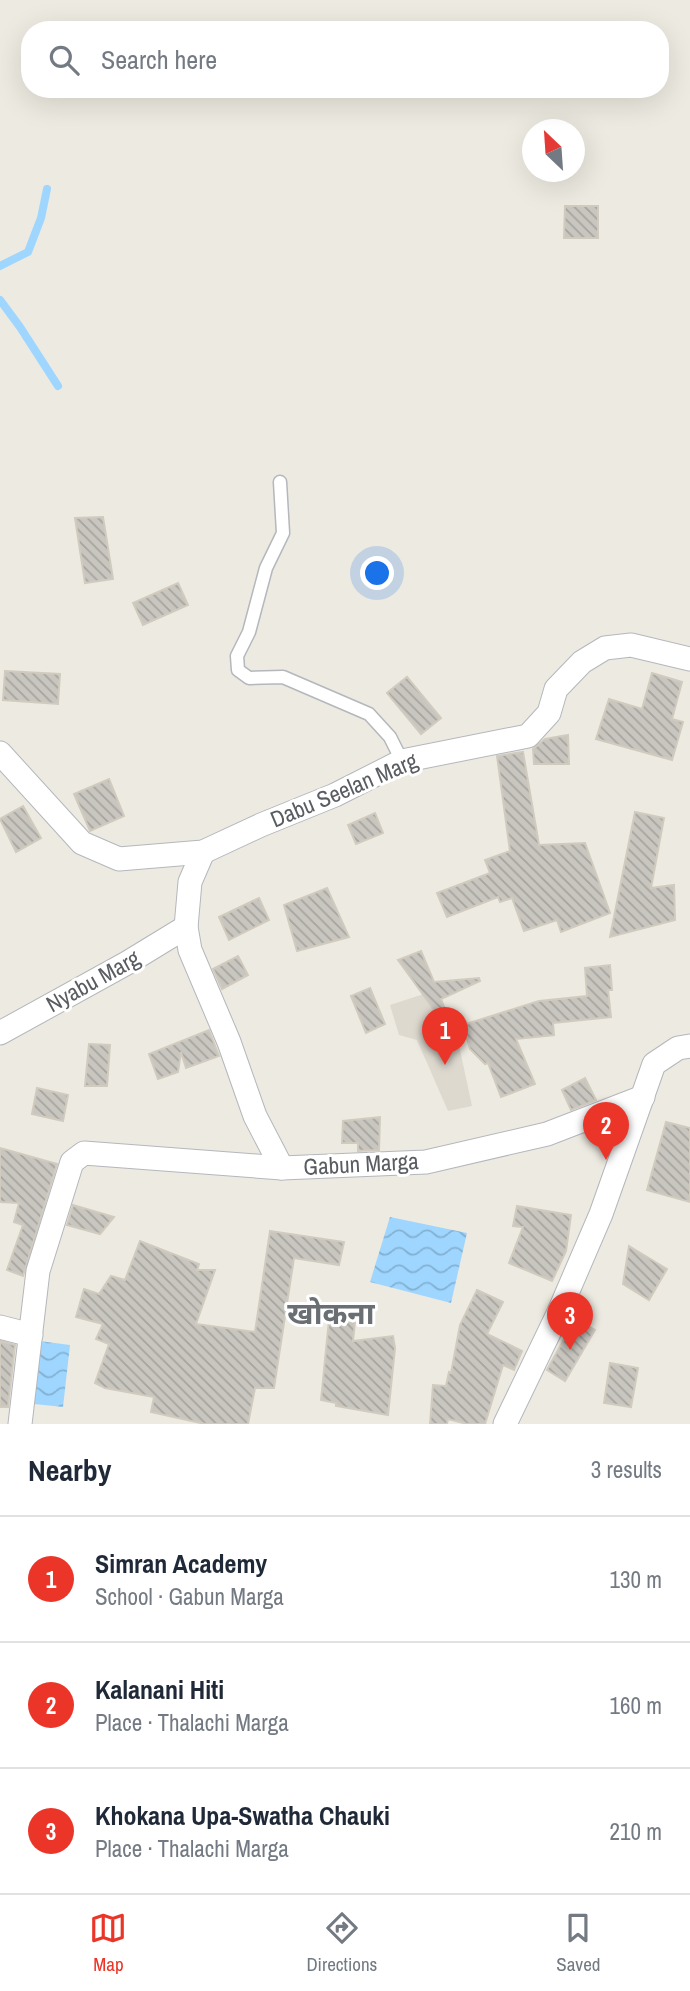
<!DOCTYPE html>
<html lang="en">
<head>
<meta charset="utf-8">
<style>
	:root { --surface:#fff; --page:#f6f6f7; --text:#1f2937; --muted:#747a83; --line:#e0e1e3; --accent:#eb3529 }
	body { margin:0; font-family:"Archivo Narrow","Noto Sans Devanagari",sans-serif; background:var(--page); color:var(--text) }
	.compass { position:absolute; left:522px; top:119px; width:63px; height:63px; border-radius:50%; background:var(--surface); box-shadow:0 7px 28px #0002; rotate:335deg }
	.you { position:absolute; left:378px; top:574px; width:24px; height:24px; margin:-18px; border:5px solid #fff; border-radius:50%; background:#1a73e8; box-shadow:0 0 0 10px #1a73e833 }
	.badge { display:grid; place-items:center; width:46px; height:46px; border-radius:50%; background:var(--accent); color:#fff; font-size:23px; font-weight:700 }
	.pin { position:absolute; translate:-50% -58px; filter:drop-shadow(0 2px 4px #0008) }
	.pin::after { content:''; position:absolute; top:37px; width:24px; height:21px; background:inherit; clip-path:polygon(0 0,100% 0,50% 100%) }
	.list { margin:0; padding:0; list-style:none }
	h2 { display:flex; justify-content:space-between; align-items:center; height:91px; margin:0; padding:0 28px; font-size:30px }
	h2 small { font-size:23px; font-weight:400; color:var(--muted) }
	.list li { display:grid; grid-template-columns:46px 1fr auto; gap:21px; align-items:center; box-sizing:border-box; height:126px; padding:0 28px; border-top:2px solid var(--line) }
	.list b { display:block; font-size:26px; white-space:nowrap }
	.list p { margin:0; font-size:23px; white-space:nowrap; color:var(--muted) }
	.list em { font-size:23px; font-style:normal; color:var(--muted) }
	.icon { flex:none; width:38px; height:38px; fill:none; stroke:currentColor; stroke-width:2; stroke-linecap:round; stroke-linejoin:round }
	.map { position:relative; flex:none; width:690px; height:1424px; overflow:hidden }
	.search { position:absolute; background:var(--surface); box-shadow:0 7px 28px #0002; left:21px; right:21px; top:21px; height:77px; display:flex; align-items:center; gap:18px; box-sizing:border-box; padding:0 24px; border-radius:28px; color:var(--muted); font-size:26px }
	.sheet { height:469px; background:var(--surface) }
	nav { display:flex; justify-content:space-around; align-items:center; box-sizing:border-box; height:98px; border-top:2px solid var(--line); background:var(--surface); font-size:19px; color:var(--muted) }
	nav a { display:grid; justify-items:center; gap:4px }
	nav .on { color:var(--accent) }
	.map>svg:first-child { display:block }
</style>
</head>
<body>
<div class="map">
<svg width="690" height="1424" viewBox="0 0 690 1424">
	<defs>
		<pattern id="water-waves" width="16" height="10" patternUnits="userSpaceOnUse" patternTransform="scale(1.75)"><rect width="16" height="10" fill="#9ed6ff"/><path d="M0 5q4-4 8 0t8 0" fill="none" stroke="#84b1d2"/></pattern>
		<pattern id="building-back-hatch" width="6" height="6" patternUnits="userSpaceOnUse" patternTransform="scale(1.75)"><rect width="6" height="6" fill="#c9c6c0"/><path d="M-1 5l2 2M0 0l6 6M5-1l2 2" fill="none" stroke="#a6a49f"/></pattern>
	</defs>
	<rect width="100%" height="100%" fill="#edeae1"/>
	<polygon fill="#ddd9cf" points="433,991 443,1024 447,1029 459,1025 460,1050 472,1106 448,1111 417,1040 399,1035 390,1005"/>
	<g fill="url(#water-waves)">
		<polygon points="390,1217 467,1233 451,1303 370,1282"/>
		<polygon points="32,1340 70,1345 63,1407 25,1403"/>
	</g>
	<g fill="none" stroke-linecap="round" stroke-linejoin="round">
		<g stroke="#9ed6ff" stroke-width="8">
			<polyline points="0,266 28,252 41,218 47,189"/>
			<polyline points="0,300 20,327 58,386"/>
		</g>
	</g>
	<g fill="url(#building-back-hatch)" stroke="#d1cbbf" stroke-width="2">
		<polygon points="565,206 598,206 598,238 564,238"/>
		<polygon points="103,517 113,579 85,583 75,518"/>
		<polygon points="178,583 188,605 143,625 133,603"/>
		<polygon points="5,671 60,674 58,704 3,700"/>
		<polygon points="652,673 682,682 672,719 683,722 672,760 596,739 609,699 642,709"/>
		<polygon points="407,677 441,718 421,734 387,693"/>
		<polygon points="568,735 569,764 534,764 533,749 545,739"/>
		<polygon points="523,752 539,845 585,843 610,913 561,932 557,920 524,931 512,898 500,902 498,897 447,917 437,893 490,873 485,860 510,851 497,756"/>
		<polygon points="109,779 124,816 90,831 74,794"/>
		<polygon points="23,806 41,838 16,852 0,819"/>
		<polygon points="635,812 664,818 651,888 674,885 675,920 610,937"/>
		<polygon points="375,813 383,833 356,844 348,825"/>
		<polygon points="327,888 349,937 297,951 284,905"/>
		<polygon points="259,898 269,920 229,940 219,917"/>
		<polygon points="421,951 434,982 479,978 480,981 441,999 447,1014 440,1018 398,960"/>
		<polygon points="238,956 248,975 222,989 213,969"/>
		<polygon points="610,965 612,990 608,990 611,1017 553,1023 554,1035 516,1039 535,1084 501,1097 488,1063 485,1064 470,1049 463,1025 539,1001 587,996 585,968"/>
		<polygon points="370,988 385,1024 366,1033 351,996"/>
		<polygon points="209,1030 219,1056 186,1068 181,1052 178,1072 158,1079 149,1054"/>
		<polygon points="89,1044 110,1045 107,1086 85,1086"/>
		<polygon points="585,1078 596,1100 571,1110 562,1090"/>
		<polygon points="37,1088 68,1095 63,1121 32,1114"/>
		<polygon points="380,1117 379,1150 358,1151 358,1143 342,1143 343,1121"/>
		<polygon points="666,1122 690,1128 690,1202 647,1190"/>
		<polygon points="0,1148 57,1164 23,1276 7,1270 23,1225 14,1222 19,1203 0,1202"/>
		<polygon points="73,1205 114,1217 100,1234 67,1225"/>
		<polygon points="517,1206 571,1215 566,1251 552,1281 509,1263 523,1227 513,1226"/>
		<polygon points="270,1231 344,1242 339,1265 294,1258 274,1388 255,1388 248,1424 205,1424 151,1412 154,1397 105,1388 95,1383 109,1344 96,1339 103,1324 76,1317 84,1289 99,1294 111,1276 125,1280 140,1241 199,1264 197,1270 215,1270 196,1324 255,1332"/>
		<polygon points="629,1246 667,1269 649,1300 623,1284"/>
		<polygon points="477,1290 503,1302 487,1334 522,1351 514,1370 503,1365 485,1424 467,1424 448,1419 447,1424 430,1424 433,1385 446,1386 449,1372 451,1373 460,1325"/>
		<polygon points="575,1319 595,1330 565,1381 547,1370"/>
		<polygon points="329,1320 355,1322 353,1341 393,1336 395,1348 388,1415 336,1406 336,1403 321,1400"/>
		<polygon points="0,1341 15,1345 8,1407 0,1407"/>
		<polygon points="610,1363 638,1368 631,1407 604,1403"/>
	</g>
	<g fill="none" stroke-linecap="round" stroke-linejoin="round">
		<g stroke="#b4b7bc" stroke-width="15">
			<polyline id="lane" points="280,482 283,533 266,568 249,632 237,656 238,670 249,678 283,677 369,714 390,737 402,761"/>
		</g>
		<g stroke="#b4b7bc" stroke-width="25">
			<g id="street">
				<polyline points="0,753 82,843 119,859 203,852 261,825 335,795 402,761 528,736 549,713 556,689 582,662 605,648 631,645 690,659"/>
				<polyline points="203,852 190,882 186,927 190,950 229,1042 255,1116 282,1168"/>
				<polyline points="0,1033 127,963 186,927"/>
				<polyline points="0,1327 31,1335"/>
				<polyline points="20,1424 38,1271 72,1162 84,1153 282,1168 426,1162 547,1134 643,1097"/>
				<polyline points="505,1424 558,1314 601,1214 654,1064 678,1048 690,1046"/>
			</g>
		</g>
		<use href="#lane" stroke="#fff" stroke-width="12"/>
		<use href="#street" stroke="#fff" stroke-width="23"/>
	</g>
	<g text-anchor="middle" stroke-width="6" stroke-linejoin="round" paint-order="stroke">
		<g font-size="23" fill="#595d62" stroke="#fff">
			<text transform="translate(344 790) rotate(-23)" y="8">Dabu Seelan Marg</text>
			<text transform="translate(93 981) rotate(-29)" y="8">Nyabu Marg</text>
			<text transform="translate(361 1164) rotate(-3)" y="8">Gabun Marga</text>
		</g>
		<g font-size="30" font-weight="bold" fill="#6a6f74" stroke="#fff">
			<text x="331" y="1324">खोकना</text>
		</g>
	</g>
</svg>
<svg class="compass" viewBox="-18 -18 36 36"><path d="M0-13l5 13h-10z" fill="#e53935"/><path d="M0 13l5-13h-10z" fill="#747a83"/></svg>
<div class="you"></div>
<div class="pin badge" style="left:445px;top:1065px">1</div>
<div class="pin badge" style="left:606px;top:1160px">2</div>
<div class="pin badge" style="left:570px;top:1350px">3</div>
<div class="search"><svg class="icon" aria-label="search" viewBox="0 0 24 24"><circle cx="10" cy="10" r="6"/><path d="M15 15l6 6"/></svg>Search here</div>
</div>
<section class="sheet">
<h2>Nearby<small>3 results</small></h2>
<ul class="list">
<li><span class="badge">1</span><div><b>Simran Academy</b><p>School · Gabun Marga</p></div><em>130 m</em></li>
<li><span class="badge">2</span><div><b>Kalanani Hiti</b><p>Place · Thalachi Marga</p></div><em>160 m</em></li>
<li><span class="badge">3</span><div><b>Khokana Upa-Swatha Chauki</b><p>Place · Thalachi Marga</p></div><em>210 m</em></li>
</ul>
</section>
<nav>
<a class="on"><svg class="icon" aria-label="map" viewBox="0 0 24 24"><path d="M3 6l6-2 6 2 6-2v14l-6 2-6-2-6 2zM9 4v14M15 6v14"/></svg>Map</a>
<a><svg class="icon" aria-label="directions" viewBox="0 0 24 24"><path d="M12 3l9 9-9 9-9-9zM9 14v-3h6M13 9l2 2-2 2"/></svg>Directions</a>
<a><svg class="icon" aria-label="saved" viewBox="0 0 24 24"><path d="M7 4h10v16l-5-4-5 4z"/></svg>Saved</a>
</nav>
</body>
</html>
